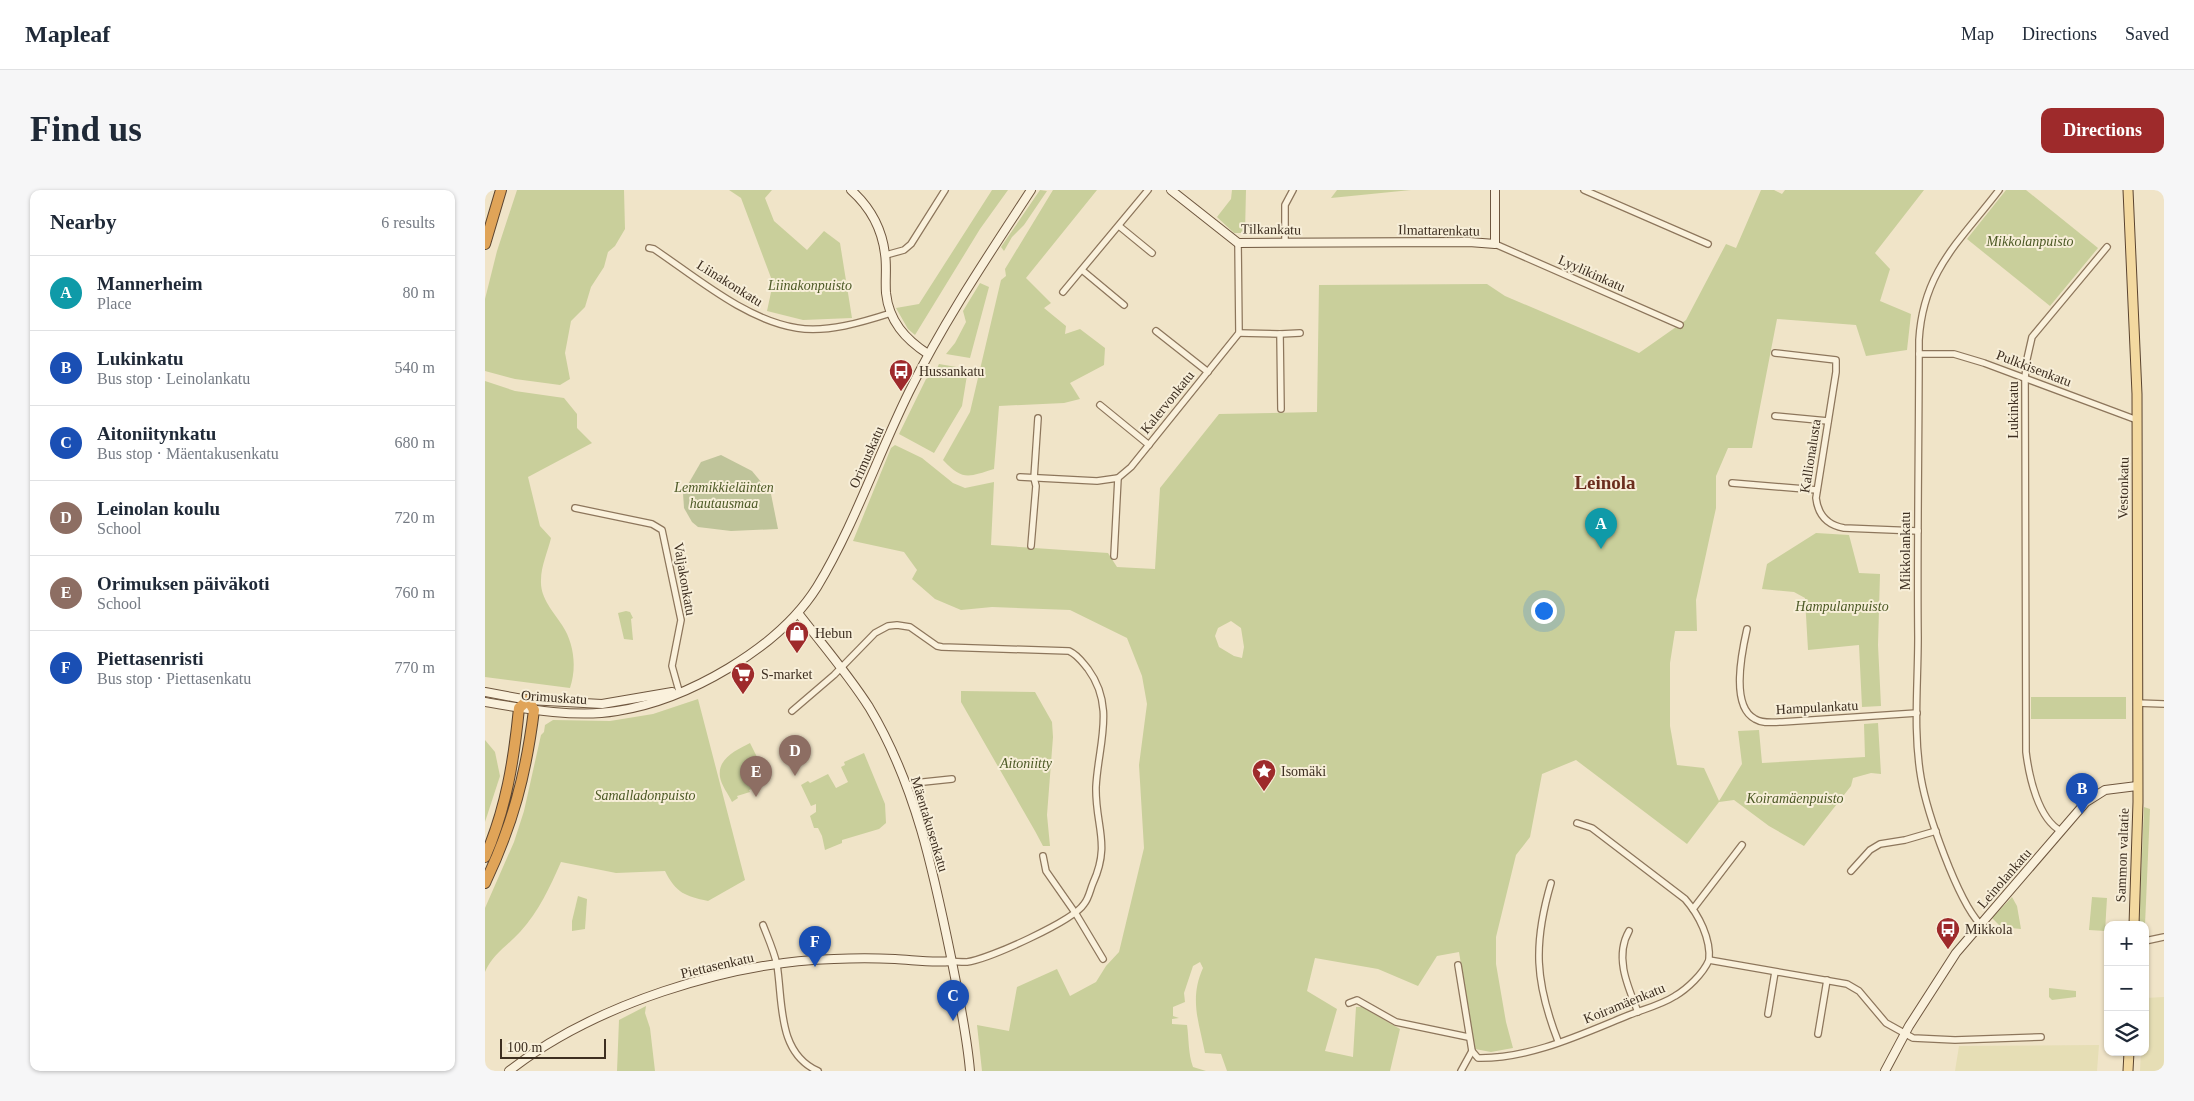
<!DOCTYPE html>
<html lang="en">
<head>
<meta charset="utf-8">
<style>
	:root { --surface:#fff; --page:#f6f6f7; --text:#1f2937; --muted:#747a83; --line:#e0e1e3; --accent:#9e2a2b }
	body { margin:0; font-family:Georgia,serif; background:var(--page); color:var(--text) }
	.controls { position:absolute; right:15px; bottom:15px; display:grid; overflow:hidden; border-radius:10px; box-shadow:0 1px 4px #0004 }
	.controls button { width:45px; height:45px; display:grid; place-items:center; padding:0; border:0; border-bottom:1px solid var(--line); background:var(--surface); color:var(--text); font:25px sans-serif }
	.scale { position:absolute; left:15px; bottom:12px; width:106px; box-sizing:border-box; padding-left:5px; border:2px solid #3d2e20; border-top:0; font-size:14px; line-height:18px; white-space:nowrap; color:#3d2e20; -webkit-text-stroke:4px #f7eed8; paint-order:stroke }
	.you { position:absolute; left:1058px; top:420px; width:18px; height:18px; margin:-12px; border:4px solid #fff; border-radius:50%; background:#1a73e8; box-shadow:0 0 0 8px #1a73e833 }
	.badge { display:grid; place-items:center; width:32px; height:32px; border-radius:50%; background:var(--accent); color:#fff; font-size:16px; font-weight:700 }
	.pin { position:absolute; translate:-50% -41px; filter:drop-shadow(0 1px 2px #0008) }
	.pin::after { content:''; position:absolute; top:26px; width:18px; height:15px; background:inherit; clip-path:polygon(0 0,100% 0,50% 100%) }
	.list { margin:0; padding:0; list-style:none }
	h2 { display:flex; justify-content:space-between; align-items:center; height:65px; margin:0; padding:0 20px; font-size:21px }
	h2 small { font-size:16px; font-weight:400; color:var(--muted) }
	.list li { display:grid; grid-template-columns:32px 1fr auto; gap:15px; align-items:center; box-sizing:border-box; height:75px; padding:0 20px; border-top:1px solid var(--line) }
	.list b { display:block; font-size:19px; white-space:nowrap }
	.list p { margin:0; font-size:16px; white-space:nowrap; color:var(--muted) }
	.list em { font-size:16px; font-style:normal; color:var(--muted) }
	.icon { flex:none; width:28px; height:28px; fill:none; stroke:currentColor; stroke-width:2; stroke-linecap:round; stroke-linejoin:round }
	.map { position:relative; flex:none; width:1679px; height:881px; overflow:hidden; border-radius:10px }
	header { display:flex; align-items:center; gap:30px; box-sizing:border-box; height:70px; padding:0 25px; background:var(--surface); border-bottom:1px solid var(--line) }
	header strong { font-size:24px }
	nav { display:flex; gap:28px; margin-inline-start:auto; font-size:18px }
	.intro { display:flex; align-items:center; justify-content:space-between; box-sizing:border-box; height:120px; padding:0 30px }
	h1 { margin:0; font-size:35px }
	.button { padding:12px 22px; border-radius:10px; background:var(--accent); color:#fff; font-size:18px; font-weight:700 }
	main { display:flex; gap:30px; padding:0 30px }
	aside { flex:1; background:var(--surface); border-radius:10px; box-shadow:0 1px 4px #0004 }
	.map>svg:first-child { display:block }
</style>
</head>
<body>
<header>
<strong>Mapleaf</strong>
<nav><a>Map</a><a>Directions</a><a>Saved</a></nav>
</header>
<div class="intro"><h1>Find us</h1><a class="button">Directions</a></div>
<main>
<aside>
<h2>Nearby<small>6 results</small></h2>
<ul class="list">
<li><span class="badge" style="background:#0f9aa8">A</span><div><b>Mannerheim</b><p>Place</p></div><em>80 m</em></li>
<li><span class="badge" style="background:#1a4fb4">B</span><div><b>Lukinkatu</b><p>Bus stop · Leinolankatu</p></div><em>540 m</em></li>
<li><span class="badge" style="background:#1a4fb4">C</span><div><b>Aitoniitynkatu</b><p>Bus stop · Mäentakusenkatu</p></div><em>680 m</em></li>
<li><span class="badge" style="background:#8d6e63">D</span><div><b>Leinolan koulu</b><p>School</p></div><em>720 m</em></li>
<li><span class="badge" style="background:#8d6e63">E</span><div><b>Orimuksen päiväkoti</b><p>School</p></div><em>760 m</em></li>
<li><span class="badge" style="background:#1a4fb4">F</span><div><b>Piettasenristi</b><p>Bus stop · Piettasenkatu</p></div><em>770 m</em></li>
</ul>
</aside>
<div class="map">
<svg width="1679" height="881" viewBox="0 0 1679 881">
	<rect width="100%" height="100%" fill="#f0e4c8"/>
	<g fill="#e6deb5">
		<polygon points="1679,807 1679,881 1655,881 1656,862 1660,862 1660,808"/>
		<polygon points="1614,855 1612,881 1470,881 1474,856"/>
	</g>
	<g fill="#c9cf9b" fill-rule="evenodd">
		<polygon points="32,0 139,0 140,39 130,56 123,62 119,77 106,97 100,117 86,131 80,163 85,189 75,195 30,189 0,181 0,109 12,61"/>
		<polygon points="244,0 287,0 280,8 289,31 322,60 339,41 355,53 367,128 318,130 282,121 288,93 256,8"/>
		<polygon points="507,0 523,0 495,39 430,145 423,139 411,118 434,114"/>
		<polygon points="555,0 562,1 539,35 527,47 519,61 516,57"/>
		<path d="M 568,0 L 612,0 L 541,88 L 566,113 L 559,118 L 581,136 L 580,144 L 595,139 L 620,158 L 619,175 L 585,193 L 595,209 L 579,213 L 514,216 L 509,279 C 483,287 478,291 458,270 L 485,222 L 516,90 L 521,86 L 520,79 Z"/>
		<polygon points="747,0 761,0 760,43 749,43 732,27 746,9"/>
		<polygon points="852,0 926,0 846,8"/>
		<path d="M 1276,0 L 1289,0 L 1297,4 L 1300,0 L 1439,0 L 1390,63 L 1405,79 L 1395,111 L 1426,124 L 1422,160 L 1381,166 L 1371,135 L 1292,129 L 1267,258 L 1243,258 L 1231,286 L 1231,318 L 1211,410 L 1212,441 L 1190,441 L 1185,473 L 1185,536 L 1192,575 L 1219,578 L 1234,611 L 1257,574 L 1253,541 L 1274,540 L 1277,573 L 1380,567 L 1379,534 L 1393,533 L 1396,584 L 1386,583 L 1368,588 L 1366,596 L 1319,656 L 1284,636 L 1249,610 L 1234,612 L 1202,654 L 1091,570 L 1057,584 L 1045,647 L 1031,665 L 1011,747 L 1011,774 L 1021,832 L 1028,858 L 1006,862 L 990,859 L 974,762 L 952,766 L 933,796 L 893,779 L 830,768 L 822,801 L 852,819 L 840,861 L 868,867 L 871,817 L 877,817 L 915,839 L 905,881 L 742,881 L 736,864 L 720,863 C 714,832 704,809 718,778 L 715,772 L 708,776 L 699,803 L 700,812 L 688,817 L 688,826 L 694,828 L 687,829 L 687,834 L 702,835 C 704,849 703,863 708,877 L 721,881 L 497,881 L 492,835 L 524,841 L 532,797 L 572,779 L 585,806 L 611,792 L 621,776 L 634,762 L 659,658 L 654,575 L 662,514 L 657,486 L 642,448 L 585,420 L 507,417 L 476,420 L 450,409 L 427,389 L 432,380 L 419,362 L 368,351 L 406,258 L 410,255 L 437,268 L 468,293 L 480,298 L 509,292 L 506,355 L 623,363 L 632,377 L 670,379 L 675,298 L 734,224 L 832,222 L 834,95 L 1002,94 L 1020,106 L 1154,163 L 1201,130 L 1241,54 L 1251,58 ZM 746,431 L 756,438 L 759,457 L 757,468 L 749,466 L 734,457 L 730,446 L 733,438 Z"/>
		<polygon points="1521,0 1541,0 1613,58 1565,116 1482,49"/>
		<polygon points="495,93 504,97 485,168 461,164 470,153 481,132 478,121"/>
		<polygon points="454,174 483,179 477,216 449,263 414,244 441,189 449,185"/>
		<path d="M 0,191 L 30,201 L 79,208 L 92,224 L 92,238 L 107,253 L 43,287 L 55,336 L 66,348 C 63,361 56,376 56,390 C 55,408 68,421 77,435 C 89,453 92,477 85,498 L 0,487 Z"/>
		<polygon points="1331,343 1364,345 1374,383 1395,384 1393,455 1396,516 1377,517 1374,455 1323,460 1320,408 1309,402 1277,399 1282,374"/>
		<polygon points="141,421 145,422 148,428 146,429 148,450 139,449 133,423"/>
		<polygon points="476,501 550,502 567,532 568,547 562,625 565,656 558,656 550,641 476,512"/>
		<rect x="1546" y="507" width="95" height="22"/>
		<path d="M 213,509 L 260,690 L 223,711 C 200,706 191,703 180,681 L 131,683 L 76,672 C 65,697 54,721 35,742 C 22,756 7,765 0,782 L 0,718 L 29,652 L 39,621 L 56,545 L 59,542 L 60,535 L 68,530 L 125,531 L 168,524 Z"/>
		<polygon points="0,550 10,562 15,586 0,632"/>
		<path d="M 265,553 L 279,581 L 276,583 L 281,592 L 275,594 L 276,597 L 271,599 L 270,598 L 264,600 L 265,602 L 252,606 L 253,608 L 247,612 C 244,605 236,595 235,587 C 232,568 252,560 265,553 Z"/>
		<polygon points="379,563 400,614 401,633 394,639 357,650 357,653 340,660 337,646 333,638 329,638 325,626 331,622 331,614 326,616 316,595 323,591 325,593 343,584 351,598 363,592 356,577 360,575 359,572"/>
		<polygon points="1659,617 1665,619 1660,735 1654,735"/>
		<polygon points="93,706 102,709 100,739 87,741 87,731"/>
		<polygon points="1527,707 1532,716 1536,739 1516,737 1507,728"/>
		<polygon points="1607,707 1622,708 1620,741 1604,740"/>
		<polygon points="1564,798 1591,801 1591,807 1567,810 1564,807"/>
		<polygon points="161,816 160,823 165,838 170,881 132,881 134,830"/>
	</g>
	<polygon fill="#bfc49a" points="236,265 267,281 286,304 293,339 246,341 213,337 207,332 199,318 198,303 216,272"/>
	<g fill="none" stroke-linecap="round" stroke-linejoin="round">
		<g stroke="#8d765c" stroke-width="8">
			<g id="street">
				<polyline points="1099,0 1223,54"/>
				<polyline points="634,36 667,63"/>
				<polyline points="800,52 800,15 808,0"/>
				<polyline points="1010,54 1195,135"/>
				<path d="M 164,58 L 169,59 C 212,88 261,130 312,138 C 342,143 378,132 406,123"/>
				<polyline points="401,65 419,60 426,54 460,0"/>
				<polyline points="597,80 639,115"/>
				<polyline points="578,102 663,0"/>
				<polyline points="671,141 723,182"/>
				<polyline points="754,143 795,144 796,219"/>
				<polyline points="795,144 815,143"/>
				<path d="M 1290,163 L 1351,170 L 1351,182 L 1331,308 C 1333,325 1342,335 1359,338 L 1433,341"/>
				<polyline points="1434,164 1469,164 1499,173 1652,230"/>
				<polyline points="615,215 664,255"/>
				<polyline points="1290,226 1343,231"/>
				<polyline points="535,287 612,291 633,288 646,277 754,143 753,53"/>
				<polyline points="1247,293 1332,300"/>
				<polyline points="90,318 167,334 177,340 196,430 187,476 194,501"/>
				<polyline points="546,356 551,296 549,288 553,228"/>
				<polyline points="629,366 633,288"/>
				<path d="M 1262,439 C 1257,461 1245,516 1270,529 C 1278,534 1288,532 1297,532 L 1432,523"/>
				<polyline points="1652,513 1679,514"/>
				<path d="M 307,521 L 349,485 L 390,443 L 403,436 L 412,435 L 425,437 L 452,456 L 457,457 L 584,461 C 593,465 597,472 603,479 C 631,517 613,555 611,597 C 610,635 626,654 608,693 C 605,700 604,708 599,714 C 588,731 504,769 482,772 C 477,772 471,772 466,771"/>
				<polyline points="422,596 429,593 467,589"/>
				<path d="M 1092,633 L 1107,638 L 1200,709 C 1214,725 1226,749 1224,770"/>
				<path d="M 1576,641 C 1553,629 1544,586 1541,562 L 1540,188 L 1542,169 L 1547,147 L 1622,57"/>
				<polyline points="558,666 561,681 591,724 618,769"/>
				<polyline points="1366,681 1385,660 1395,654 1420,650 1451,641"/>
				<path d="M 1066,693 C 1048,754 1050,792 1073,851"/>
				<polyline points="1208,719 1257,655"/>
				<path d="M 1495,734 C 1472,709 1442,623 1436,588 C 1428,542 1433,495 1433,448 C 1432,349 1434,249 1434,150 C 1438,81 1475,51 1514,0"/>
				<path d="M 278,735 C 283,748 289,761 292,775 C 298,812 292,863 333,881"/>
				<path d="M 1144,741 C 1129,767 1143,797 1153,822"/>
				<polyline points="1660,751 1679,747"/>
				<polyline points="973,775 987,861 976,881"/>
				<polyline points="864,813 872,810 911,832 983,847"/>
				<polyline points="1283,824 1290,782"/>
				<polyline points="1333,844 1342,790"/>
				<path d="M 987,861 L 993,868 C 1045,869 1097,844 1144,825 C 1159,819 1176,815 1190,806 C 1202,799 1218,784 1224,770 L 1362,794 L 1374,801 L 1401,833 L 1428,848 L 1470,850 L 1556,847"/>
			</g>
		</g>
		<g stroke="#6f573f" stroke-width="10">
			<g id="secondary">
				<path d="M 366,0 C 385,17 397,39 400,64 C 402,76 400,90 401,103 C 404,131 420,149 443,164"/>
				<polyline points="686,0 753,53 984,52 1010,54 1010,0"/>
				<path d="M 313,423 C 337,454 363,484 384,517 C 431,595 449,684 467,772 C 474,808 482,845 485,881"/>
				<polyline points="0,502 43,510 117,514 187,502"/>
				<path d="M 0,512 C 41,519 91,528 132,521 C 202,510 293,459 332,397 C 369,336 392,267 424,202 C 459,131 503,66 546,0"/>
				<path d="M 24,881 C 108,815 243,772 349,769 C 369,768 390,768 410,769 C 429,770 447,773 466,771"/>
				<polyline points="1400,881 1424,836 1471,763 1601,612 1620,600 1652,596"/>
			</g>
		</g>
		<g stroke="#5b4430" stroke-width="11">
			<g id="primary">
				<polyline points="1643,0 1652,204 1653,612 1649,735"/>
				<polyline points="1643,881 1644,862"/>
			</g>
		</g>
		<g stroke="#5b4430" stroke-width="12">
			<g id="highway">
				<polyline points="0,54 16,0"/>
				<path d="M 0,667 C 21,619 29,570 34,518 L 43,510 L 49,520 C 41,584 28,634 0,693"/>
			</g>
		</g>
		<use href="#street" stroke="#faf1dc" stroke-width="5.5"/>
		<use href="#secondary" stroke="#faf1dc" stroke-width="8"/>
		<use href="#primary" stroke="#f3d9a0" stroke-width="9"/>
		<use href="#highway" stroke="#e0a458" stroke-width="10"/>
	</g>
	<defs>
		<g id="bus-pin" transform="scale(1.25)"><path d="M0 17L-7.5 6A9.5 9.5 0 1 1 7.5 6Z" fill="#9e2a2b" stroke="#f7eed8"/><path d="M-5-6H5V4H4V6H2V4H-2V6H-4V4H-5ZM-3.5-4V0h7V-4ZM-3.5 1.2v1.5H-2V1.2ZM2 1.2v1.5H3.5V1.2Z" fill="#fff"/></g>
		<g id="shop-pin" transform="scale(1.25)"><path d="M0 17L-7.5 6A9.5 9.5 0 1 1 7.5 6Z" fill="#9e2a2b" stroke="#f7eed8"/><path d="M-5-2.5h2.3a2.7 3.5 0 0 1 5.4 0H5L5.5 6h-11ZM-1.5-2.5h3a1.5 2.3 0 0 0-3 0Z" fill="#fff"/></g>
		<g id="supermarket-pin" transform="scale(1.25)"><path d="M0 17L-7.5 6A9.5 9.5 0 1 1 7.5 6Z" fill="#9e2a2b" stroke="#f7eed8"/><path d="M-6-5.5h2.5l.6 2H6L4.5 2H-2.5L-4.4-4H-6ZM-1.5 3.2a1.3 1.3 0 1 0 .1 0ZM3 3.2a1.3 1.3 0 1 0 .1 0Z" fill="#fff"/></g>
		<g id="sight-pin" transform="scale(1.25)"><path d="M0 17L-7.5 6A9.5 9.5 0 1 1 7.5 6Z" fill="#9e2a2b" stroke="#f7eed8"/><path d="M0-6L1.8-2.2L6-1.7L2.9 1.2L3.7 5.4L0 3.3L-3.7 5.4L-2.9 1.2L-6-1.7L-1.8-2.2Z" fill="#fff"/></g>
	</defs>
	<g fill-rule="evenodd">
		<use href="#bus-pin" x="416" y="181"/>
		<use href="#shop-pin" x="312" y="443"/>
		<use href="#supermarket-pin" x="258" y="484"/>
		<use href="#sight-pin" x="779" y="581"/>
		<use href="#bus-pin" x="1463" y="739"/>
	</g>
	<g text-anchor="middle" stroke-width="4" stroke-linejoin="round" paint-order="stroke">
		<g font-size="14" fill="#3d2e20" stroke="#f7eed8">
			<text transform="translate(786 39) rotate(1)" y="5">Tilkankatu</text>
			<text transform="translate(954 40) rotate(1)" y="5">Ilmattarenkatu</text>
			<text transform="translate(1107 83) rotate(24)" y="5">Lyylikinkatu</text>
			<text transform="translate(245 93) rotate(32)" y="5">Liinakonkatu</text>
			<text transform="translate(1549 178) rotate(21)" y="5">Pulkkisenkatu</text>
			<text transform="translate(682 212) rotate(-51)" y="5">Kalervonkatu</text>
			<text transform="translate(1528 220) rotate(-90)" y="5">Lukinkatu</text>
			<text transform="translate(1325 266) rotate(-81)" y="5">Kallionalusta</text>
			<text transform="translate(381 267) rotate(-66)" y="5">Orimuskatu</text>
			<text transform="translate(1638 298) rotate(-89)" y="5">Vestonkatu</text>
			<text transform="translate(1420 361) rotate(-90)" y="5">Mikkolankatu</text>
			<text transform="translate(200 389) rotate(80)" y="5">Valjakonkatu</text>
			<text transform="translate(69 507) rotate(4)" y="5">Orimuskatu</text>
			<text transform="translate(1332 517) rotate(-3)" y="5">Hampulankatu</text>
			<text transform="translate(445 634) rotate(73)" y="5">Mäentakusenkatu</text>
			<text transform="translate(1637 665) rotate(-88)" y="5">Sammon valtatie</text>
			<text transform="translate(1519 688) rotate(-49)" y="5">Leinolankatu</text>
			<text transform="translate(232 775) rotate(-13)" y="5">Piettasenkatu</text>
			<text transform="translate(1139 813) rotate(-22)" y="5">Koiramäenkatu</text>
		</g>
		<g font-size="14" font-style="italic" fill="#4d5a26" stroke="#f7eed8">
			<text x="1545" y="56">Mikkolanpuisto</text>
			<text x="325" y="100">Liinakonpuisto</text>
			<text x="239" y="302">Lemmikkieläinten<tspan x="239" dy="16">hautausmaa</tspan></text>
			<text x="1357" y="421">Hampulanpuisto</text>
			<text x="541" y="578">Aitoniitty</text>
			<text x="160" y="610">Samalladonpuisto</text>
			<text x="1310" y="613">Koiramäenpuisto</text>
		</g>
		<g font-size="14" fill="#3d2e20" stroke="#f7eed8" text-anchor="start">
			<text x="434" y="186">Hussankatu</text>
			<text x="330" y="448">Hebun</text>
			<text x="276" y="489">S-market</text>
			<text x="796" y="586">Isomäki</text>
			<text x="1480" y="744">Mikkola</text>
		</g>
		<g font-size="19" font-weight="bold" fill="#6b2e1e" stroke="#f7eed8">
			<text x="1120" y="299">Leinola</text>
		</g>
	</g>
</svg>
<div class="controls">
<button>+</button>
<button>−</button>
<button><svg class="icon" aria-label="layers" viewBox="0 0 24 24"><path d="M12 4l9 5-9 5-9-5zM3 14l9 5 9-5"/></svg></button>
</div>
<div class="scale">100 m</div>
<div class="you"></div>
<div class="pin badge" style="left:1116px;top:359px;background:#0f9aa8">A</div>
<div class="pin badge" style="left:1597px;top:624px;background:#1a4fb4">B</div>
<div class="pin badge" style="left:468px;top:831px;background:#1a4fb4">C</div>
<div class="pin badge" style="left:310px;top:586px;background:#8d6e63">D</div>
<div class="pin badge" style="left:271px;top:607px;background:#8d6e63">E</div>
<div class="pin badge" style="left:330px;top:777px;background:#1a4fb4">F</div>
</div>
</main>
</body>
</html>
